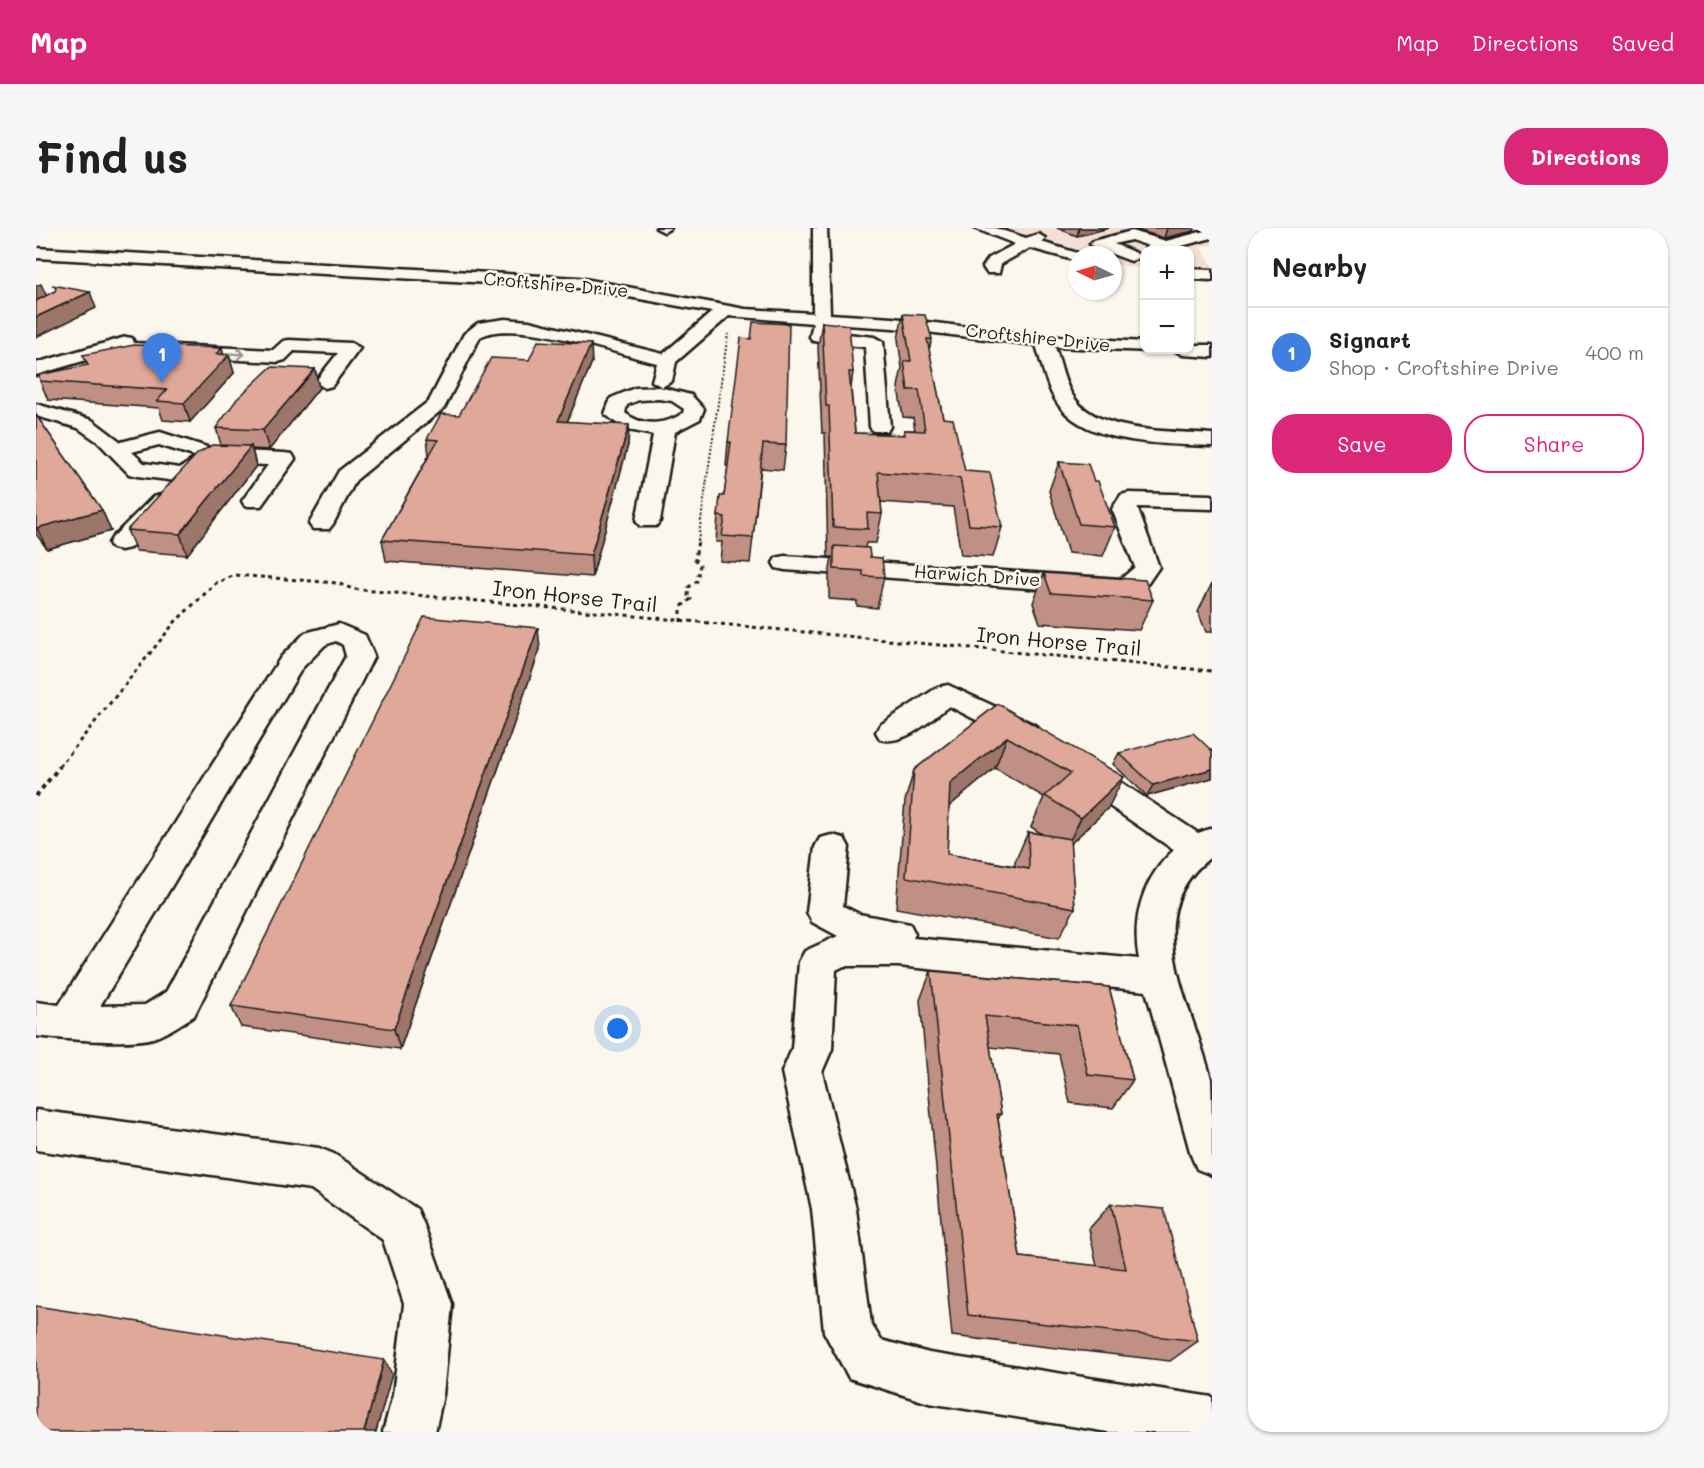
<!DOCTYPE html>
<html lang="en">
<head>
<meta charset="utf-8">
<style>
	:root { --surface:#fff; --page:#f6f6f6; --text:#202124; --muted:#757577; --line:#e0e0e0; --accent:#db2777 }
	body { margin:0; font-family:Mali,sans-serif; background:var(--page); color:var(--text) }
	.controls { position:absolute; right:18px; top:18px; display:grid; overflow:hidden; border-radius:12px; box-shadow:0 2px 4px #0004 }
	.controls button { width:54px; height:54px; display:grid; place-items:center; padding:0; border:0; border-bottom:2px solid var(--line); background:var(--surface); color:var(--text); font:30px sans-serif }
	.compass { position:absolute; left:1032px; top:18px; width:54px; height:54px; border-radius:50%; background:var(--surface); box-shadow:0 2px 4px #0004; rotate:275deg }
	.you { position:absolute; left:582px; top:801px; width:21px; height:21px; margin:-15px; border:4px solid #fff; border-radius:50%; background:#1a73e8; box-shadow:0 0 0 9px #1a73e833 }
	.badge { display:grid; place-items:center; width:39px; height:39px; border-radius:50%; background:var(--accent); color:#fff; font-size:20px; font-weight:700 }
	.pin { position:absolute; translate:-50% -50px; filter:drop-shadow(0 2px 3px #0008) }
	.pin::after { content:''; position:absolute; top:32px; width:21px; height:18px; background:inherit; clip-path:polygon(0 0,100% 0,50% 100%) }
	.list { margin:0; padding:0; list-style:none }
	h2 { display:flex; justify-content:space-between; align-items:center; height:78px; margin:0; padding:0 24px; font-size:26px }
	h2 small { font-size:20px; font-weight:400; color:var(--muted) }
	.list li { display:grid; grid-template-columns:39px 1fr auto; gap:18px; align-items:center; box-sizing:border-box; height:90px; padding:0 24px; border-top:2px solid var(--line) }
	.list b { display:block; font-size:22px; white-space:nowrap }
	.list p { margin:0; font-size:20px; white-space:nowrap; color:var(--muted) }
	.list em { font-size:20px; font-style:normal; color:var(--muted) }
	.actions { display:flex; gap:12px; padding:18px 24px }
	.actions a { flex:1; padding:14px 0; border:2px solid var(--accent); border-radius:24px; text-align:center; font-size:21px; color:var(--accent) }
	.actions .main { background:var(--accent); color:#fff }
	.map { position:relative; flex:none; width:1176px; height:1204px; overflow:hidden; border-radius:24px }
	header { display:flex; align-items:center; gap:36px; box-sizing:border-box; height:84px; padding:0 30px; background:var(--accent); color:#fff }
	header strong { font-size:28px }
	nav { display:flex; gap:33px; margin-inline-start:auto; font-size:21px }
	.intro { display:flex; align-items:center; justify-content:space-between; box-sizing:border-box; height:144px; padding:0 36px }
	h1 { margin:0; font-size:42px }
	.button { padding:15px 27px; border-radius:24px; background:var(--accent); color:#fff; font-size:21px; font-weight:700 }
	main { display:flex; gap:36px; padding:0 36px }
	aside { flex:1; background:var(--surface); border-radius:24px; box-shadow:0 2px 4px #0004 }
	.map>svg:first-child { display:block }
</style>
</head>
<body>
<header>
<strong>Map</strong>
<nav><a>Map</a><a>Directions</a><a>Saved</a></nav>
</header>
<div class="intro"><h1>Find us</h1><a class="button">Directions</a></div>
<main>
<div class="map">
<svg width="1176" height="1204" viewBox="0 0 1176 1204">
	<rect width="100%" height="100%" fill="#fbf7ec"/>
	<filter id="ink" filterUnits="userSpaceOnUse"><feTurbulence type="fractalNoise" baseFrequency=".0167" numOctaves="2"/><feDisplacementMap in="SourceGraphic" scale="12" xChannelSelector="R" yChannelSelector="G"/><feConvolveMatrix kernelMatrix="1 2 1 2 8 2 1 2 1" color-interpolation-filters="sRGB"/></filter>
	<g filter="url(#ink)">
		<polygon fill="#f3dfd3" points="945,0 1176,0 1176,18 1164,18 1176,37 1176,47 1154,46 1154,22 1108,22 1108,41 1077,36 1077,27 1041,27"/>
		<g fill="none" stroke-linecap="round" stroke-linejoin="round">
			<g stroke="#1c1c1c" stroke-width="5">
				<g id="minor">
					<polygon points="620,0 635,0 628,4"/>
					<path d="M 777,0 L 791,0 L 794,86 L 857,90 L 1008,108 L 1108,114 L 1108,122 L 1114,123 L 1019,119 C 1025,136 1028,157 1039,171 C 1065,206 1137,203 1176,206 L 1176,218 C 1132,216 1057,217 1026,181 C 1011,164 1007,139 1000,117 L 857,100 L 794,96 L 793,104 L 838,109 L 847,114 L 854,199 L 851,203 L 837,203 L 834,199 L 829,119 L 777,113 L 774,109 L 777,95 L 693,88 L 640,134 L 636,153 L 626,159 L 616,153 L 621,135 C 582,126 476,89 444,109 L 408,180 L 320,252 L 297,296 L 293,301 L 277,301 L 273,296 L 303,243 L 393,173 L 428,106 L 442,95 L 469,91 L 493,93 L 627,126 L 676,84 L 543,60 L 0,30 L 0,20 L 543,50 L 709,81 L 777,85 Z"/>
					<polygon points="938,0 959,0 990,10 1002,6 1009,10 1005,14 1048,27 1041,27 1041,33 994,20 965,36 963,45 951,45 947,39 953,30 979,16"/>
					<polygon points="1176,1 1176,10 1130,22 1108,24 1110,19 1113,18 1095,12 1078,16 1100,25 1103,28 1100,31 1095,33 1057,19 1054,16 1057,13 1096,3 1130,13"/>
					<polygon points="1154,41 1176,42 1176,52 1154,51"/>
					<polygon points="90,109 96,110 98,115 237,122 247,113 253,112 315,115 324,120 296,158 289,160 279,154 302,125 258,123 249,132 242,134 74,125 0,147 0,135"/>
					<polygon points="1154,117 1176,117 1176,129 1147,127 1138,122 1154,122"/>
					<path d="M 623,159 L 655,167 L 668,181 L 664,191 L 639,204 L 624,293 L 620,298 L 604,298 L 600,293 L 617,207 L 588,201 L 569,186 L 575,170 L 599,160 ZM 623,171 L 636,173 L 648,181 L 647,185 C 630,197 606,199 589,185 L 591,177 L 603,172 Z"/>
					<path d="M 0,176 L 56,192 L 85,214 L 124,204 L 180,222 L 248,225 L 256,226 L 259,231 L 225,278 L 209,278 L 206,273 L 232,237 L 182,235 L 148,254 L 101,248 L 93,246 L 62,214 L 42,200 L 0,188 ZM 123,217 L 161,229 L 144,240 L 108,235 L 96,224 Z"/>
					<polygon points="1093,265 1176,267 1176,281 1101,279 1123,339 1110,358 1086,367 749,342 740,340 737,335 740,330 749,328 1085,351 1099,339 1076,281 1085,267"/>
					<polygon points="125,267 133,269 136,274 133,279 94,320 85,322 76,320 73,315 76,310 117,269"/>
					<path d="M 303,396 L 329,407 L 338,428 L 158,788 C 144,796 131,806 117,810 C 92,817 27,811 0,808 L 0,774 L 23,777 L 245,429 L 269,405 ZM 300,413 L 307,417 L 310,428 L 130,764 L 109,777 L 64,778 L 266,440 L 289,417 Z"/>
					<path d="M 912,457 L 1001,498 L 1005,505 L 1001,512 L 990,515 L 979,512 L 913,478 C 894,492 869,518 844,511 L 840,504 L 844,497 L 902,459 Z"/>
					<path d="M 1042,530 L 1053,533 L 1162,605 L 1176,600 L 1176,628 C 1098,686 1157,777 1175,851 C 1176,875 1176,921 1176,947 L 1161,941 L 1155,927 L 1110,763 L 862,738 L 808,738 L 800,742 L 796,821 L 786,844 L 820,981 L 835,1096 L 845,1112 L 893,1125 L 1176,1169 L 1176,1204 L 1073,1204 L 893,1175 L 813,1150 L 788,1104 L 776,981 L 746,844 L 756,821 L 763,734 L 769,723 L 802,708 L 776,694 L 771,684 L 779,619 L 784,610 L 796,607 L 808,610 L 813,619 L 807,678 L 823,686 L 874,696 L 879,706 L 877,710 L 1103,731 C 1095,690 1107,650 1138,622 L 1031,549 L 1026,541 L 1031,533 Z"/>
					<polygon points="0,882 283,920 298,926 381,981 388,997 416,1076 407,1167 399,1204 347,1204 357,1167 368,1076 347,1012 275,961 0,922"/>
				</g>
			</g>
			<polyline stroke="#1c1c1c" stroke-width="2" stroke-dasharray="2 2" stroke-linecap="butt" points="662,313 692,106"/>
			<g stroke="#1c1c1c" stroke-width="3" stroke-dasharray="4 4" stroke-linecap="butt">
				<polyline points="645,394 645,379 655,371 652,368 653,359 661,353 664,337 659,331 662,312"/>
				<polyline points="23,539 139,394 180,355 199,347 301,355 317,361 1176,443"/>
			</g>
			<polyline stroke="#1c1c1c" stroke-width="4" stroke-dasharray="4.5 4.5" stroke-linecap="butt" points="0,568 24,538"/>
			<use href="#minor" fill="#fbf7ec" fill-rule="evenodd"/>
		</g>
		<g fill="#c19084" stroke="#1c1c1c" stroke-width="1.5" fill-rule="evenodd">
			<polygon points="1021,0 1073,0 1041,8"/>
			<polygon points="1095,0 1159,0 1158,3 1128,10"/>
			<polygon points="867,86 896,111 893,122 907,190 929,243 966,299 957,329 925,327 917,279 845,274 846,286 840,315 830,315 829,320 848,349 841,380 821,378 821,373 793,371 793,347 796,329 792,329 789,205 786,205 782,119 786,94 817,144 815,160 819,205 867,207 868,202 879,202 877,190 867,189 862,159 866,140 862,111"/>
			<polygon points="47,127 193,127 198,145 154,194 127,192 123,180 12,172 4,153 52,138"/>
			<polygon points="493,132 556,134 531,194 593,197 592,217 556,349 350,333 346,312 393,227 391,211 423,187"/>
			<polygon points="279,141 283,160 233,222 216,221 220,238 151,327 100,323 91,302 185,217 180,200"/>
			<polygon points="0,187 66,282 75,303 11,321 0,306"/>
			<polygon points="692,214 750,217 747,242 725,240 714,335 684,333 686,314 680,314 682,288 688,268 692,238 690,238"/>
			<polygon points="1023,234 1058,253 1079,299 1067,328 1032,325 1013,263"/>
			<polygon points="1008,345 1117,372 1103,402 1004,395 997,375"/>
			<polygon points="1176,355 1176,404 1170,404 1162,384"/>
			<polygon points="504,421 364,821 205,799 195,778"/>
			<path d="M 962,476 L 1072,580 L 1034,616 L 1039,680 L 1023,710 L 860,680 L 869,573 L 878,542 ZM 959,540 L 1008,569 L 995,599 L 1006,606 L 992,604 L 979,634 L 979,638 L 911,626 L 913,578 Z"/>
			<polygon points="1176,523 1176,550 1111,568 1077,536 1083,525"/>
			<polygon points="895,743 1073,759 1097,852 1077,880 1034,875 1023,826 954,819 965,886 962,891 984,1029 1061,1038 1053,1001 1075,976 1162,1113 1134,1133 916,1108 884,772"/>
		</g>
		<g fill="#9d766b" stroke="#1c1c1c" stroke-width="1.5">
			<polygon points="1043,0 1073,0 1041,8"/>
			<polygon points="1131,0 1159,0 1158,3 1128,10"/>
			<polygon points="5,56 12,71 0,76 0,58"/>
			<polygon points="54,64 60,80 0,109 0,89"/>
			<polygon points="555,116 556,134 523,213 522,193"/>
			<polygon points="186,120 189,132 193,127 198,145 154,194 148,175 180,126"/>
			<polygon points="279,141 283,160 233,222 227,202"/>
			<polygon points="593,197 592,217 556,349 555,327"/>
			<polygon points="215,218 220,238 151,327 144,306"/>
			<polygon points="66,282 75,303 11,321 1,300"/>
			<polygon points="502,400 504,421 364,821 358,801"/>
			<polygon points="971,509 959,540 904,586 914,555"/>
			<polygon points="1176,541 1176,550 1111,568 1117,557"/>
			<polygon points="1088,549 1072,580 1030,620 1045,590"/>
			<polygon points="348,1132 356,1146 340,1204 328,1204"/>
		</g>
		<g fill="#e0a899" stroke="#1c1c1c" stroke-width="1.5">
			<polygon points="16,57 54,64 0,89 0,73 19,63 20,60"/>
			<polygon points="867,86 889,87 896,111 891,111 907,190 917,191 929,243 954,245 966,299 933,297 924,250 842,244 846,286 831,285 832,301 797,299 793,178 790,178 786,94 813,97 817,144 813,144 819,205 869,207 868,202 889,203 883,162 872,162 868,133 875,133"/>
			<polygon points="717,94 753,96 750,217 727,216 717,310 686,308 689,289 682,288 684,268 688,268 695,214 692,214 705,110 715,111"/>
			<polygon points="502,113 555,116 522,193 593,197 555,327 346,312 402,212 391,211 405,186 423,187 455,130 493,132"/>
			<polygon points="98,117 186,120 180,126 193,127 148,175 121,173 131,162 4,153 3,147 52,137 47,127"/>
			<polygon points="235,139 279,141 227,202 180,200 201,171"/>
			<polygon points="0,187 66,282 1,300 0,299"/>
			<polygon points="176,217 215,218 144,306 91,302 161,226"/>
			<polygon points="1023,234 1052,236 1058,253 1062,253 1079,299 1043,296"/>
			<polygon points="798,318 833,320 834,329 846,330 848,349 827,348 827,343 798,341"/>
			<polygon points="1008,345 1109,352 1117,372 1015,365"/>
			<polygon points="388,389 502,400 358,801 195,778"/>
			<polygon points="962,476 1088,549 1045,590 1009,568 1035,545 971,509 914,555 911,626 993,641 992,604 1034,611 1039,680 870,649 878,542"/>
			<polygon points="1157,505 1176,523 1176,541 1117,557 1083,525"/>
			<polygon points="895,743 1073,759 1097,852 1052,847 1041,797 949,788 965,886 961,886 984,1029 1090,1041 1075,976 1128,981 1162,1113 932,1087"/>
			<polygon points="0,1078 348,1132 328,1204 0,1204"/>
		</g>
		<defs><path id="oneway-shaft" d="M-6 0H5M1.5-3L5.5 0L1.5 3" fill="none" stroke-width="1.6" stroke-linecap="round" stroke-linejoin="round" transform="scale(1.5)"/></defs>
		<use stroke="#97948e" href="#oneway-shaft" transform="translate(200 126) rotate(4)"/>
	</g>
	<g text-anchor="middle" stroke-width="5" stroke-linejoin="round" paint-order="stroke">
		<g font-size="18" fill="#1c1c1c" stroke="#fbf7ec">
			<text transform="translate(520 57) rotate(5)" y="6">Croftshire Drive</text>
			<text transform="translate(1002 110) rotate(6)" y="6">Croftshire Drive</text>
			<text transform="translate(941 348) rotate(4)" y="6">Harwich Drive</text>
		</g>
		<g font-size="21" fill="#1c1c1c" stroke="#fbf7ec">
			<text transform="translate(539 369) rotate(6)" y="7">Iron Horse Trail</text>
			<text transform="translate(1023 414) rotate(5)" y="7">Iron Horse Trail</text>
		</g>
	</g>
</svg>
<div class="controls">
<button>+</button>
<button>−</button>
</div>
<svg class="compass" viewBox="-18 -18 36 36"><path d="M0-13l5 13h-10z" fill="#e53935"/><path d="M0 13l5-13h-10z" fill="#757577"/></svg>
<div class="you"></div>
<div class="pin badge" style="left:126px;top:155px;background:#3f7fe0">1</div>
</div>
<aside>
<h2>Nearby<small></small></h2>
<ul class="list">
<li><span class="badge" style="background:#3f7fe0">1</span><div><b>Signart</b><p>Shop · Croftshire Drive</p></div><em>400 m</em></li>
</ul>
<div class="actions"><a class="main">Save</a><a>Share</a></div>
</aside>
</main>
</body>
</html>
